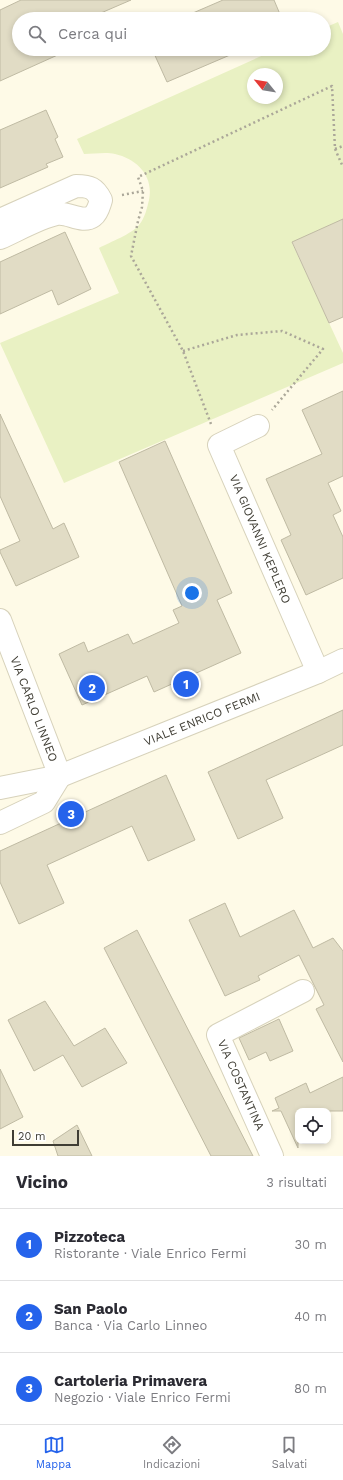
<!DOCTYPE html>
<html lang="it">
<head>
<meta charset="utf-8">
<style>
	:root { --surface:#fff; --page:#f7f7f7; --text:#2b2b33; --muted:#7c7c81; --line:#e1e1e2; --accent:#2563eb }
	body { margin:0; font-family:"Work Sans",sans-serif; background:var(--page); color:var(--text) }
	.controls { position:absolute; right:12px; bottom:12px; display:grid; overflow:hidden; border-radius:8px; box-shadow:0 2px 6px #0003 }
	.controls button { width:36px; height:36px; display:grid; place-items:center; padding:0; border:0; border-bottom:1px solid var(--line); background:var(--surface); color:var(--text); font:20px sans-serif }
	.compass { position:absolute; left:247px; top:68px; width:36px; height:36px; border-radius:50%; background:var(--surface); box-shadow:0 2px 6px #0003; rotate:300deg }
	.scale { position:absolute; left:12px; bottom:10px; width:67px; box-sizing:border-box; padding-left:4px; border:2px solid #3f3d34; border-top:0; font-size:11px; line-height:14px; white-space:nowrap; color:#3f3d34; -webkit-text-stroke:3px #fff; paint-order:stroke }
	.you { position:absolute; left:192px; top:593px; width:14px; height:14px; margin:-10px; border:3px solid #fff; border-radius:50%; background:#1a73e8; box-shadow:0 0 0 6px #1a73e833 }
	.badge { display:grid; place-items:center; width:26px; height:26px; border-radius:50%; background:var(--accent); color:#fff; font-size:13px; font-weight:700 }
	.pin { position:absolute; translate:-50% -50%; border:2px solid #fff; box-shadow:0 1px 4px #0006 }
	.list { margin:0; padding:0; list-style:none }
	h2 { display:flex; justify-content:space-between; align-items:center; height:52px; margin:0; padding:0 16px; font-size:17px }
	h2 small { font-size:13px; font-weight:400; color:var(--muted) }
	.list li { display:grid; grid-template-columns:26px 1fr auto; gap:12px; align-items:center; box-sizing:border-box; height:72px; padding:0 16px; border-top:1px solid var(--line) }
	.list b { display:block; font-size:15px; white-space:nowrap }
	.list p { margin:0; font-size:13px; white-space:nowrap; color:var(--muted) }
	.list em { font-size:13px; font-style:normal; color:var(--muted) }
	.icon { flex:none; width:22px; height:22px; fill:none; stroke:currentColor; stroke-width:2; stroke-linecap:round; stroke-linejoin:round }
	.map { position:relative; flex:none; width:343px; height:1156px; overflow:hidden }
	.search { position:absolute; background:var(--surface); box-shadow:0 2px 6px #0003; left:12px; right:12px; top:12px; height:44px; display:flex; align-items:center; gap:10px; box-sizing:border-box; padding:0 14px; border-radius:22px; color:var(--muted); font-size:15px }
	.sheet { height:268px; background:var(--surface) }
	nav { display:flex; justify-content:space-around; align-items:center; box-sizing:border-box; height:56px; border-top:1px solid var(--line); background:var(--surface); font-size:11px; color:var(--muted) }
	nav a { display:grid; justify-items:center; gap:2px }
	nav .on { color:var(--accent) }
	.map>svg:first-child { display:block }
</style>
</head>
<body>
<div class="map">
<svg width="343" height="1156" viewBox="0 0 343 1156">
	<rect width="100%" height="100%" fill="#fefae7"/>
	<path fill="#e9f1c3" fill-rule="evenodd" d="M 338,22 L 343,34 L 343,219 L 292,243 L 343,353 L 343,363 L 64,483 L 0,343 L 119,293 L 99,248 C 110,242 132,234 139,225 C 145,218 147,208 149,200 C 154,176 137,159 115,154 C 106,152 94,154 84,154 L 77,139 L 277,49 L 324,49 L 324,28 ZM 253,74 L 277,74 L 277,98 L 253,98 Z"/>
	<g fill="#e1dcc5" stroke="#bfbaa3">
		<polygon points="21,0 131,0 87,19 19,19 19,49 60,49 62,53 0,81 0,10"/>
		<polygon points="223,0 274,0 282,19 179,19"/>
		<polygon points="152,49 244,49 167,82"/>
		<polygon points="46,110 58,137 55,139 63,157 46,164 48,167 0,188 0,130"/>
		<polygon points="343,219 343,317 329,323 292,242"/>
		<polygon points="65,232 91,289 58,305 52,290 0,314 0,262"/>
		<polygon points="343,391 343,476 328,483 341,511 333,515 343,537 343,578 306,595 281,540 291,535 266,479 322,454 302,410"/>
		<polygon points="0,414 53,529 64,523 79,557 16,586 0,552 0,550 20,541 0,496"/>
		<polygon points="165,441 232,593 217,600 241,653 154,692 147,676 82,705 59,654 84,642 88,652 128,634 133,644 179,623 173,610 182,606 119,462"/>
		<polygon points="343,710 343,745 266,780 283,818 238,839 208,772"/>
		<polygon points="166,775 195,840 148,861 132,826 47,865 64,903 19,924 0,882 0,851"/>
		<polygon points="225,903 240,937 294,910 313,948 333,938 343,951 343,1062 316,1009 324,1005 299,955 258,976 260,980 225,996 189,920"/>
		<polygon points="137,930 253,1156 211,1156 104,948"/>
		<polygon points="45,1001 74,1046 105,1028 127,1063 82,1087 63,1055 34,1071 8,1020"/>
		<polygon points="279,1019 293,1051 270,1061 266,1052 249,1060 239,1038"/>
		<polygon points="0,1069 23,1117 0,1129"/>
		<polygon points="343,1077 343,1111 298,1111 298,1148 281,1111 272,1111 279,1108 275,1098 306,1083 310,1093"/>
		<polygon points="77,1125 92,1156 58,1156 53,1141"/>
	</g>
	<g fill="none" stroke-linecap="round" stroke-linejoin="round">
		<g stroke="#d7d2bb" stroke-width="24">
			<g id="street">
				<path d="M 0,220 L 76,186 C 90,186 95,188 101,200 C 99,206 98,212 93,216 C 82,224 69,212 57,214 C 41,217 16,231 0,238"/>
				<polyline points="258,426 219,445 318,672"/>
				<polyline points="0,620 60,776"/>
				<polyline points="0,788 60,776 318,672 343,660"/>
				<polyline points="0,823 44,802 60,776"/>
				<polyline points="272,1156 218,1035 303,991"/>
			</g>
		</g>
		<g stroke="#aba799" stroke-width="2.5" stroke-dasharray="2 3" stroke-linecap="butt">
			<polyline points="335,149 343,167"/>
			<polyline points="122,195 143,191"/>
			<polyline points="183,351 237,335 282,331 323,349 272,410"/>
			<polyline points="211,424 183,351 131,256 138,221 142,207 143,191 138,177 332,86 335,149 343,146"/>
		</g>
		<use href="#street" stroke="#fff" stroke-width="22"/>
	</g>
	<g text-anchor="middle" stroke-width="3" stroke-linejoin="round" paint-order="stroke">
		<g font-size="12" fill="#3f3d34" stroke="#fff">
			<text transform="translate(260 539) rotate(67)" y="4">VIA GIOVANNI KEPLERO</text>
			<text transform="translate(34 709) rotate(69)" y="4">VIA CARLO LINNEO</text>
			<text transform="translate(202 719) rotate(-22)" y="4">VIALE ENRICO FERMI</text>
			<text transform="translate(241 1085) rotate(66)" y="4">VIA COSTANTINA</text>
		</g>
	</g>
</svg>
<div class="controls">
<button><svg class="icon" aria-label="locate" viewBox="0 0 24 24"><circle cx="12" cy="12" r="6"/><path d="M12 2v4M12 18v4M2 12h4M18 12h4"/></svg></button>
</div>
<svg class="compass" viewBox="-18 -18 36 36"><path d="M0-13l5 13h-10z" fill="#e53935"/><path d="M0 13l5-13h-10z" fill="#7c7c81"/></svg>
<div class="scale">20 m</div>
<div class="you"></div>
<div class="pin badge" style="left:186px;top:684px">1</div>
<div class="pin badge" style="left:92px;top:688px">2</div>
<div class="pin badge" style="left:71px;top:814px">3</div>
<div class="search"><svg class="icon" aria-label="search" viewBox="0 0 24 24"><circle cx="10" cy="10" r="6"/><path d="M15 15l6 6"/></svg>Cerca qui</div>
</div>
<section class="sheet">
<h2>Vicino<small>3 risultati</small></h2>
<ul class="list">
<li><span class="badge">1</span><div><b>Pizzoteca</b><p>Ristorante · Viale Enrico Fermi</p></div><em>30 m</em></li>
<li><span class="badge">2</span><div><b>San Paolo</b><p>Banca · Via Carlo Linneo</p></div><em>40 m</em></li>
<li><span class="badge">3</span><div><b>Cartoleria Primavera</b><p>Negozio · Viale Enrico Fermi</p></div><em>80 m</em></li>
</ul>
</section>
<nav>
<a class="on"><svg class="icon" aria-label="map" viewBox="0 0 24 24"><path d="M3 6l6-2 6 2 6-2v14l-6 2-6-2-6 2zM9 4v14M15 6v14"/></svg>Mappa</a>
<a><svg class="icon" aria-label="directions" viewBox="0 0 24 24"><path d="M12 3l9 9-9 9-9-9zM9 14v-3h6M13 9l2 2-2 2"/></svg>Indicazioni</a>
<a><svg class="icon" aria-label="saved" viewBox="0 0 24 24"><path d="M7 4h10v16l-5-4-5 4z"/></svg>Salvati</a>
</nav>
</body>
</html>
